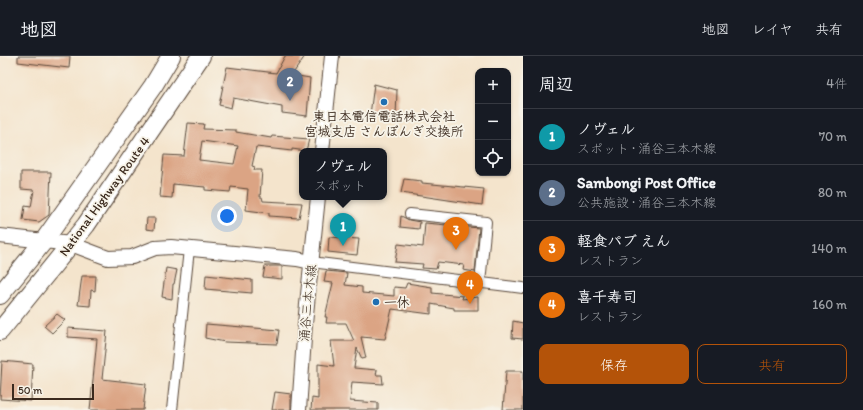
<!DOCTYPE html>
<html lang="ja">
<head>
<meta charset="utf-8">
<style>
	:root { --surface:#171b24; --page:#242831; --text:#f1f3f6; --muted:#9ea1a6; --line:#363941; --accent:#b45309 }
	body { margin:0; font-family:Itim,"Klee One",sans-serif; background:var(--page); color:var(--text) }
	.controls { position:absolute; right:12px; top:12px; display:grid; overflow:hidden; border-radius:8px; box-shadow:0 1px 3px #0004 }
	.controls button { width:36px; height:36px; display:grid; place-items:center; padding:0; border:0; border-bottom:1px solid var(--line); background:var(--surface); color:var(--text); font:20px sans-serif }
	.scale { position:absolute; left:12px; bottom:10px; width:82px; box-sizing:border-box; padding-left:4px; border:2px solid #3b2a1e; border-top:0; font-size:11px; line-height:14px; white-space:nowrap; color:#3b2a1e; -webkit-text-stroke:3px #f7f3e8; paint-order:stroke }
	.you { position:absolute; left:227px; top:160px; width:14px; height:14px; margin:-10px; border:3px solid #fff; border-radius:50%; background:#1a73e8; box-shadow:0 0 0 6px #1a73e833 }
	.badge { display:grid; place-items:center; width:26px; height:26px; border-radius:50%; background:var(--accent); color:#fff; font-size:13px; font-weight:700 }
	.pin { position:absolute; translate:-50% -33px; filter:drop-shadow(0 1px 2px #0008) }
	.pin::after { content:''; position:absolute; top:21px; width:14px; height:12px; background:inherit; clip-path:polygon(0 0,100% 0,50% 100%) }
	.popup { position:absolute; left:299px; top:92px; width:88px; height:52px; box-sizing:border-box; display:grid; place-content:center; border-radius:8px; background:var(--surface); filter:drop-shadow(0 1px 3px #0005); font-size:13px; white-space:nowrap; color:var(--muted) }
	.popup b { font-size:15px; color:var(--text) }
	.popup::after { content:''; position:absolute; left:50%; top:100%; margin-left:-8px; border:8px solid transparent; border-top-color:var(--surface) }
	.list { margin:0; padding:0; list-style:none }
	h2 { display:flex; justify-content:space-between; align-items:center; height:52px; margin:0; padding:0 16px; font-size:17px }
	h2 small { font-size:13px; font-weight:400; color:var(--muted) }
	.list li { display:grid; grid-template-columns:26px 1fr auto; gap:12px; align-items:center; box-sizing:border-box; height:56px; padding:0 16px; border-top:1px solid var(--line) }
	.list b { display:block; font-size:15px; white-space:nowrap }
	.list p { margin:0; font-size:13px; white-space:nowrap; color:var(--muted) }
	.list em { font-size:13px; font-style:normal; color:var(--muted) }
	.actions { display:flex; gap:8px; padding:12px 16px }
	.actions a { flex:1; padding:9px 0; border:1px solid var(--accent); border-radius:8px; text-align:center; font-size:14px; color:var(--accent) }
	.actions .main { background:var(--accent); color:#fff }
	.icon { flex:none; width:22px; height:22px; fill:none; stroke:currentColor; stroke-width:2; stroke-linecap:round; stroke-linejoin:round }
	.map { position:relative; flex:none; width:523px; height:354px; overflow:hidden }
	header { display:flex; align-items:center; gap:24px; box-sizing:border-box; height:56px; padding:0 20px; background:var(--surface); border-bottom:1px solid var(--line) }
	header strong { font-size:19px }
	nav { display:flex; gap:22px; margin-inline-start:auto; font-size:14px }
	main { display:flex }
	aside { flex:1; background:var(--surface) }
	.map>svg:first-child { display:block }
</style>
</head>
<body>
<header>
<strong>地図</strong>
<nav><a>地図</a><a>レイヤ</a><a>共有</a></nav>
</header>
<main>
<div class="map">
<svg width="523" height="354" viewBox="0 0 523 354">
	<rect width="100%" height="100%" fill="#f7f3e8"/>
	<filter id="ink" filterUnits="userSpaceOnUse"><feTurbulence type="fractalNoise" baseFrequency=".025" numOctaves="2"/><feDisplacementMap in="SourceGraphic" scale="8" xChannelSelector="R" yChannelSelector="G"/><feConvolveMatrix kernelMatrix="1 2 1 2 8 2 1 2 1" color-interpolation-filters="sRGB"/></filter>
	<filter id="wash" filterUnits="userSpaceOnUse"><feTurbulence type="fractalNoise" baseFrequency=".012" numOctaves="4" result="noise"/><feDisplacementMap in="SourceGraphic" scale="16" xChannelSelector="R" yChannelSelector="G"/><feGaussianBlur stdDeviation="0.9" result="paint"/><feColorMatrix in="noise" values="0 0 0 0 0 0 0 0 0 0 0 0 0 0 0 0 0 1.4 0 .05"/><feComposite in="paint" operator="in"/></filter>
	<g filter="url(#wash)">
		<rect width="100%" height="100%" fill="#f4e4cc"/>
		<g id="blocks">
			<g fill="#dba484" fill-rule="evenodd">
				<polygon points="18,0 70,0 69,12 18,6"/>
				<polygon points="285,0 305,0 292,19 310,22 307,60 282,57 282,51 233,42 231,52 219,49 227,11 276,17"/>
				<polygon points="374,28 397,34 396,62 370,59"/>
				<path d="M 188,67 L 204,68 L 203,73 L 236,74 L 236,76 L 271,82 L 272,80 L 309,83 L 306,95 L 292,93 L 292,95 L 256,91 L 252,110 L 255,111 L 254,114 L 262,114 L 260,141 L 262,141 L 263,145 L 302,147 L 299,162 L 269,160 L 269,157 L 246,154 L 248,133 L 231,131 L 230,136 L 205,134 L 205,131 L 173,128 L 172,142 L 160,141 L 164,99 L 184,100 ZM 202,85 L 238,90 L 234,108 L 199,104 Z"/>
				<polygon points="21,116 51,116 49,159 39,166 23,164 25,150 31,151 34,134 21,133"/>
				<polygon points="404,123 422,125 422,127 484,133 482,149 401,137"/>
				<polygon points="401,160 409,164 420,166 419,173 400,171"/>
				<polygon points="147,162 155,162 154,174 146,173"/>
				<polygon points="425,167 479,172 475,216 463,214 464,209 438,206 436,213 422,212 423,208 395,206 398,188 423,191"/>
				<polygon points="329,181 359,183 357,199 328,196"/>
				<polygon points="265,210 282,210 282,223 263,221"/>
				<polygon points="166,212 177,214 174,228 173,228 172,243 162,241"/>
				<polygon points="326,215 347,217 345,229 362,231 362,237 394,240 394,231 405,232 407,227 432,231 432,237 463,240 462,243 478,241 478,254 454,254 454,252 431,248 431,258 392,253 385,283 361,281 366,302 362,303 357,292 354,312 377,314 376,319 382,319 383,328 352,326 350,345 378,347 378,354 311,354 312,342 318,343 318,308 334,310 331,285 354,285 346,267 326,267 327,261 325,261 333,227 324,226"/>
				<polygon points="206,219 252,224 252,237 205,233"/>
				<polygon points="82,220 96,220 95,235 91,234 90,250 78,249"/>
				<polygon points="57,258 65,264 52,277 44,270"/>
				<polygon points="513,265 523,267 523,283 512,282"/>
				<polygon points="206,268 279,274 277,288 225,286 205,282"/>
				<polygon points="68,272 107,275 102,323 146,328 143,354 90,354 97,283 68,281"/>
				<polygon points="2,305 33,308 31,345 0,343"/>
				<polygon points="506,315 523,315 523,354 503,354"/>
				<polygon points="275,336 291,338 291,354 272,354"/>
			</g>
		</g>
	</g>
	<g filter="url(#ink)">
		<use href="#blocks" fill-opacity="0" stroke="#574638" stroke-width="1"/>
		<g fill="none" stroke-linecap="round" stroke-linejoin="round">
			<g stroke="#574638" stroke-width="12">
				<g id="street">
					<polyline points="410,158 486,166 480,227"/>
					<polyline points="311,206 523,232"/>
					<polyline points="172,354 189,193"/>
				</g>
			</g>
			<g stroke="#574638" stroke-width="16">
				<g id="secondary">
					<polyline points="322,95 332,0"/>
					<polyline points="0,180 71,188 108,202 132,201 155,192 171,191 297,203 311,206"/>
					<polyline points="299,354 305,268 318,141"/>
				</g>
			</g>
			<g stroke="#574638" stroke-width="20">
				<g id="highway">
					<polyline points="0,239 43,186 153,30 171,0"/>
					<polyline points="0,275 86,169 201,0"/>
				</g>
			</g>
			<use href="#street" stroke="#fff" stroke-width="10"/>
			<use href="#secondary" stroke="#fff" stroke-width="14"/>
			<use href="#highway" stroke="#fff" stroke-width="18"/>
		</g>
	</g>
	<g fill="#1f6fb2" stroke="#f7f3e8" stroke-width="1.5">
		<circle cx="384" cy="46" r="4"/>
		<circle cx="376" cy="246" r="4"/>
	</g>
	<g text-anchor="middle" stroke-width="3.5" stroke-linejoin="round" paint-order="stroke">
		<g font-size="13" font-weight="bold" fill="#3b2a1e" stroke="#f7f3e8">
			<text x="384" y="65">東日本電信電話株式会社<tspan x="384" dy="15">宮城支店 さんぼんぎ交換所</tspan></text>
			<text x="384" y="251" text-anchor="start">一休</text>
		</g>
		<g font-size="13" fill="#3b2a1e" stroke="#f7f3e8">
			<text transform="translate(104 140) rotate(-54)" y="5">National Highway Route 4</text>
			<text transform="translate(307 247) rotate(-84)" y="5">涌谷三本木線</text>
		</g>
	</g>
</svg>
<div class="controls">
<button>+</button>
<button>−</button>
<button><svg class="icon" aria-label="locate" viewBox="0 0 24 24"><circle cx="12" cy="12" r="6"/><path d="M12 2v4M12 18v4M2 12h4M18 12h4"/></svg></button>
</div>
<div class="scale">50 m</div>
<div class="you"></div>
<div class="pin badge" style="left:343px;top:190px;background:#0f9aa8">1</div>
<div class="popup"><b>ノヴェル</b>スポット</div>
<div class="pin badge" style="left:290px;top:45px;background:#5c6f8a">2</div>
<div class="pin badge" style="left:456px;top:194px;background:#e8710a">3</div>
<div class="pin badge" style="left:470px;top:248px;background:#e8710a">4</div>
</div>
<aside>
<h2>周辺<small>4件</small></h2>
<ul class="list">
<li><span class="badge" style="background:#0f9aa8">1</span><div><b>ノヴェル</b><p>スポット · 涌谷三本木線</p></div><em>70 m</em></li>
<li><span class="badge" style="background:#5c6f8a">2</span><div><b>Sambongi Post Office</b><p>公共施設 · 涌谷三本木線</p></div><em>80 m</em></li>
<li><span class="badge" style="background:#e8710a">3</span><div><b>軽食パブ えん</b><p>レストラン</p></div><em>140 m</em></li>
<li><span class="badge" style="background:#e8710a">4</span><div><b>喜千寿司</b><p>レストラン</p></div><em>160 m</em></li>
</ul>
<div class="actions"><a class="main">保存</a><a>共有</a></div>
</aside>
</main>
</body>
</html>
